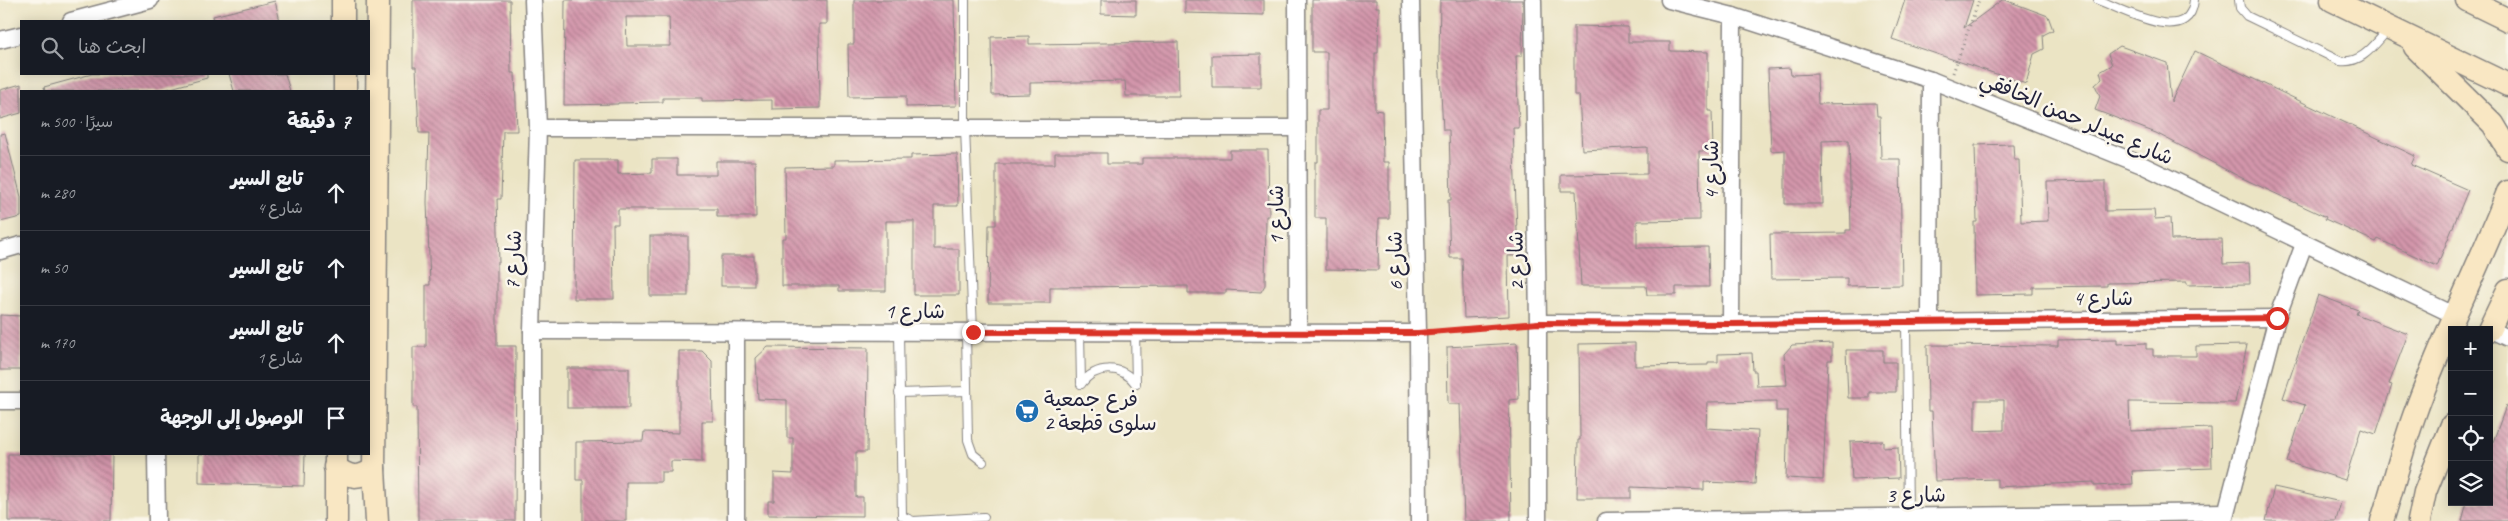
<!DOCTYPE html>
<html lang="ar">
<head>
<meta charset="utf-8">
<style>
	:root { --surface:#171b24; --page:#242831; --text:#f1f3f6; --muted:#9ea1a6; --line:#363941 }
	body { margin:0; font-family:Caveat,"Playpen Sans Arabic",sans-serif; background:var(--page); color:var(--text); direction:rtl }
	.controls { position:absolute; right:15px; bottom:15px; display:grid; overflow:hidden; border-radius:0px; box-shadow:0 2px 12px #0003 }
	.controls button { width:45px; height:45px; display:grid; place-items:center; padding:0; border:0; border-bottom:1px solid var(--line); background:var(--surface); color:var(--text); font:25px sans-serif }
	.stop { position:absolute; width:15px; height:15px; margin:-11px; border:4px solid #d93025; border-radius:50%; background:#fff }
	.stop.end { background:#d93025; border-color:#fff; box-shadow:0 1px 5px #0008 }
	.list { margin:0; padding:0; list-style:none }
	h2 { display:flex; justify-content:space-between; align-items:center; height:65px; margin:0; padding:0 20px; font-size:21px }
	h2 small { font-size:16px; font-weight:400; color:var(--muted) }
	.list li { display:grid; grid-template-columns:32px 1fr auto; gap:15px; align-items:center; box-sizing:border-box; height:75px; padding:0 20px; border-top:1px solid var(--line) }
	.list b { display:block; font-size:19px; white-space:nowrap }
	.list p { margin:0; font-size:16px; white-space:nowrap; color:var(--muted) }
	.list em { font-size:16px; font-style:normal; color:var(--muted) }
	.icon { flex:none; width:28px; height:28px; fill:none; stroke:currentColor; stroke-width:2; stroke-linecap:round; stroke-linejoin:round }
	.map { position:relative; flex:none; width:2508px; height:521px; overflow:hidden; direction:ltr }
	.search { position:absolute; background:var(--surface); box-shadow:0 2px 12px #0003; left:20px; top:20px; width:350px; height:55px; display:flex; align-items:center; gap:12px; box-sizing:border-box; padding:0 18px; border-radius:0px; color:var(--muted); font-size:19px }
	.panel { position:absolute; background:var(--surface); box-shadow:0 2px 12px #0003; left:20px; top:90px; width:350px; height:365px; border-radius:0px; direction:rtl }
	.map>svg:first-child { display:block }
</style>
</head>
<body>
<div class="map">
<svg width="2508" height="521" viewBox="0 0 2508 521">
	<defs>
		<pattern id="building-back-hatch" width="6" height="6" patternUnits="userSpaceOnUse" patternTransform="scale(1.25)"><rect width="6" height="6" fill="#d396ab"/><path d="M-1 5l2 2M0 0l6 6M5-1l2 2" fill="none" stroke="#ab7a8c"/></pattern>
	</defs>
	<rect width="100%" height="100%" fill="#fbf7ec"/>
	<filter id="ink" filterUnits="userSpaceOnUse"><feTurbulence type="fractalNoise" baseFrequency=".02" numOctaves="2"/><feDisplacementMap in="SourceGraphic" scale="10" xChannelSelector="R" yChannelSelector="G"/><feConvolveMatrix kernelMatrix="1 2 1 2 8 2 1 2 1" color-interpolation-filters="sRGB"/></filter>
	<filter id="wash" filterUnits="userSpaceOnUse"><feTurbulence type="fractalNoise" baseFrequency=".0096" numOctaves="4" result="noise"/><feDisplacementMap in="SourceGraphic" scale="20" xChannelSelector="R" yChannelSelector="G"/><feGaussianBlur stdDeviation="1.12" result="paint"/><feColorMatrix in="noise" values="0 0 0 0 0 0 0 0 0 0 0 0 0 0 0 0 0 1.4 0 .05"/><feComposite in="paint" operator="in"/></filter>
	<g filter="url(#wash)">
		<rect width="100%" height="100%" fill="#ebe4c4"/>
		<g id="blocks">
			<g fill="url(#building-back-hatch)" fill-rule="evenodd">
				<polygon points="413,0 510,0 511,73 515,73 517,131 503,131 501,199 497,199 499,263 497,263 497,346 516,346 515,521 418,521 417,407 413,407 413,347 426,347 426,285 430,285 427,202 429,133 419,133 416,67 413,67"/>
				<path d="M 565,0 L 827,0 L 827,24 L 819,24 L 820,108 L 772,109 L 772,100 L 702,101 L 702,98 L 663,98 L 663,102 L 618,103 L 618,104 L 564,105 ZM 626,17 L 669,17 L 670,46 L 627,46 Z"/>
				<polygon points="854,0 954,0 956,106 906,107 906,96 849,97 848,44 854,44"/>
				<polygon points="1101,0 1136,0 1136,15 1101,14"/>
				<polygon points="1185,0 1264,0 1264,15 1185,13"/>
				<polygon points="1312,0 1376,0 1376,7 1379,7 1378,53 1375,53 1375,110 1382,111 1383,162 1389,162 1389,218 1379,218 1378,270 1326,269 1326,218 1315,218 1315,162 1318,162 1318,110 1327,110 1327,52 1312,52"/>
				<polygon points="1440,0 1523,0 1522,56 1516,56 1519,128 1513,128 1518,256 1508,256 1509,316 1464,318 1462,258 1450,258 1448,200 1451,200 1449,130 1443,130 1439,57"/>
				<polygon points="1905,0 1973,0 1964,28 2002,0 2005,0 2048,16 2053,30 2043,35 2044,49 2034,54 2026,84 1892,39"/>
				<polygon points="275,1 280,21 214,21 213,16"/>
				<polygon points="1574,26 1628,27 1628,42 1670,42 1670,51 1708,52 1708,111 1712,111 1713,151 1699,151 1700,220 1637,221 1637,248 1708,247 1709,287 1676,287 1676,295 1647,295 1646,286 1581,286 1576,191 1561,191 1561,175 1647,174 1647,147 1582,150 1579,95 1574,95"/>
				<polygon points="1029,36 1029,44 1178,42 1179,96 1126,96 1125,81 1030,83 1030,94 992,95 991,37"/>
				<polygon points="2120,46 2167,63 2171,102 2195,51 2415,156 2411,165 2468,190 2437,266 2378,239 2376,242 2325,219 2326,217 2240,177 2156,133 2095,110 2100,96 2095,85 2102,79 2100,72 2112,65 2108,54"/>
				<polygon points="1261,54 1261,87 1212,87 1212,55"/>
				<polygon points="1790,68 1791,75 1817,74 1818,104 1876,103 1877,116 1880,116 1881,159 1900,159 1902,285 1847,286 1847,278 1771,279 1770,234 1846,233 1846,230 1851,230 1849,140 1822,141 1823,204 1785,204 1785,150 1771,151 1768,69"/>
				<polygon points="92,74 207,74 207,78 160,91 45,91 44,87"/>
				<polygon points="229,74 285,74 290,91 234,91"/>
				<polygon points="21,84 21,113 0,119 0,90"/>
				<polygon points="5,133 21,197 21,217 0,222 0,134"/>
				<polygon points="2013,144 2014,160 2019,160 2021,222 2048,221 2047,182 2105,181 2105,211 2154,210 2155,219 2170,218 2171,240 2222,239 2223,264 2249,263 2250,284 2187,285 2187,282 2107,283 2107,286 2033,287 2033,294 1975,295 1974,222 1977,222 1975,145"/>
				<polygon points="1230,150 1268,150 1269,216 1266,216 1265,285 1261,292 1226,290 1226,293 1188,293 1188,286 1050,287 1050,303 988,303 989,225 996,225 996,164 1055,164 1055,153 1107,153 1107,164 1142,164 1142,158 1230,158"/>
				<polygon points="957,154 958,206 934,206 934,249 959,249 959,295 914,295 914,221 886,221 886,291 839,291 839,286 782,286 782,238 786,238 785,167 834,166 834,160 911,159 911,155"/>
				<polygon points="652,159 677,159 677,175 716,175 716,161 755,161 756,217 717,217 717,209 618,209 618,224 613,224 614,299 574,299 575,160 618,160 618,174 652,173"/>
				<rect x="650" y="236" width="38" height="60"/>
				<rect x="721" y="256" width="33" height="30"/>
				<polygon points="2318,295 2358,310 2356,314 2408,334 2389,384 2392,385 2376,434 2361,429 2345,480 2287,462 2305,405 2283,398"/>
				<polygon points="0,315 21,316 21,370 0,370"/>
				<path d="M 2117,339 L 2117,344 L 2146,343 L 2146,349 L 2153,349 L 2153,356 L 2196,356 L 2196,346 L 2247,345 L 2235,403 L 2129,402 L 2130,431 L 2211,428 L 2212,468 L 2132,471 L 2133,484 L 2094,486 L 2094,482 L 1997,487 L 1997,479 L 1935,481 L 1932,411 L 1928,411 L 1927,345 L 2058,346 L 2058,340 ZM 1975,400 L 2004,400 L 2004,430 L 1975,431 Z"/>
				<polygon points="1517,343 1519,399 1509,400 1511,521 1464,521 1460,404 1448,404 1447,347"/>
				<polygon points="1635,343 1635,366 1708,365 1708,362 1718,362 1718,354 1752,353 1753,371 1756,371 1757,386 1787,385 1784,354 1792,345 1832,343 1832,360 1828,360 1823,480 1786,478 1788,411 1776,411 1776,401 1707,402 1706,428 1758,431 1755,484 1704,482 1704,490 1631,487 1631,498 1577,498 1578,440 1580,440 1579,344"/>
				<polygon points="768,347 868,348 867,452 856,452 856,497 863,497 863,516 768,515 768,501 774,501 774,473 793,474 793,438 787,438 787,400 758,399 756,358"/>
				<polygon points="1846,350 1883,350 1883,362 1896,362 1896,392 1869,392 1869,398 1848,398"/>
				<polygon points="679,351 702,351 712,361 713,421 702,421 702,462 671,461 671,472 661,472 661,482 626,482 626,521 583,521 583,480 576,480 576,442 643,441 644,432 679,433"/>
				<rect x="567" y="368" width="62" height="40"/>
				<polygon points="2506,406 2508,406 2508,521 2462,521 2467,502 2489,502 2489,453"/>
				<polygon points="1883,441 1883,448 1898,447 1899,478 1852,480 1850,442"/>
				<polygon points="8,454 112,454 111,521 8,521"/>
				<polygon points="199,454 305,454 304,486 199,483"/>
				<polygon points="2274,487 2341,502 2336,521 2266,521"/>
			</g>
		</g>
	</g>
	<g filter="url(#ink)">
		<use href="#blocks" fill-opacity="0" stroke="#868380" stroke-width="1"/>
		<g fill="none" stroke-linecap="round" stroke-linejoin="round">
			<g stroke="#868380" stroke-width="10">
				<g id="lane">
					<polyline points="965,0 965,128 973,333"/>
					<path d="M 2098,0 C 2123,9 2190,48 2194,0"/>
					<path d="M 2239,0 L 2240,8 L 2247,16 L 2340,61 C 2362,64 2374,45 2388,30"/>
					<polyline points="1906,321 1908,519"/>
					<polyline points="966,332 968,440 973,454 983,462"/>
					<polyline points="1080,332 1081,384"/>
					<polyline points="1135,332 1136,384"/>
					<polyline points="899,333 902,516 913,521 984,517"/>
					<path d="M 1081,384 C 1096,365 1121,364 1136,384"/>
					<polyline points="899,393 967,391"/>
				</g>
			</g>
			<g stroke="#868380" stroke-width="19">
				<g id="street">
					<polyline points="1297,0 1298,331"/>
					<polyline points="1411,0 1418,333 1419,521"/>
					<polyline points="1533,0 1538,323 1538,521"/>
					<polyline points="1669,0 1733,16 1931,80 2142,165 2454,315"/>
					<polyline points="71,21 150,0"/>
					<polyline points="0,40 21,35"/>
					<polyline points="538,128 1297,128"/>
					<polyline points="0,251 21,245"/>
					<polyline points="1930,320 1931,80"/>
					<polyline points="1538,323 1731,324 2277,318"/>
					<polyline points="1731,324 1733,16"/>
					<polyline points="2489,329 2508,338"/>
					<polyline points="532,331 1418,333"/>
					<polyline points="736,333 736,521"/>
					<polyline points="0,401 21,401"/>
					<polyline points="156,454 157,521"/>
					<polyline points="532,521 532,331 538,128 533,0"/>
					<polyline points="1606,521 2226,512"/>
					<polyline points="2224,521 2277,318 2304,244"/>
				</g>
			</g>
			<g stroke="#868380" stroke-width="25">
				<g id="secondary">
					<polyline points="343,0 343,21"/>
					<polyline points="2332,0 2508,85"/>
					<polyline points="2467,0 2508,20"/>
					<polyline points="2415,47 2493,124 2508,149"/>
					<polyline points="345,74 345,91"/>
					<polyline points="2489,330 2508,290"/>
					<polyline points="336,454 336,521"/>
					<path d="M 335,467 C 350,478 358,479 374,469"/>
					<polyline points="377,521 374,469 378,0"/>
					<path d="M 2382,521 C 2393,486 2402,450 2414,416 C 2441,339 2479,267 2508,192"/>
					<polyline points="2419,521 2425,492 2452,425"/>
				</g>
			</g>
			<g stroke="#868380" stroke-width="3" stroke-dasharray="1 4" stroke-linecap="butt">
				<polyline points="1953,73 1979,0"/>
				<polyline points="1433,332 1522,325"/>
			</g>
			<use href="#lane" stroke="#fff" stroke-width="8"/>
			<use href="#street" stroke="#fff" stroke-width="16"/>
			<use href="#secondary" stroke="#f9e7c3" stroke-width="22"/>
		</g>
	</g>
	<g fill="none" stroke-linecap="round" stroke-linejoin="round" filter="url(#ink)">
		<polyline stroke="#d93025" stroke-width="6" points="973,332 1418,333 1538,323 1731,324 2277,318"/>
	</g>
	<defs>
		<g id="supermarket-disc" transform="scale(1.25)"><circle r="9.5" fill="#1f6fb2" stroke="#fbf7ec"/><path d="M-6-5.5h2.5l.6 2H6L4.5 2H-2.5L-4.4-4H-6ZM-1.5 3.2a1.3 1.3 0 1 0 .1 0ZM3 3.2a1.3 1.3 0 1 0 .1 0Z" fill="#fff"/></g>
	</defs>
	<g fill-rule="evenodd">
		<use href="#supermarket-disc" x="1027" y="411"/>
	</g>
	<g text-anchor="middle" stroke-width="5" stroke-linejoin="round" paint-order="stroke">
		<g font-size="21" fill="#22223b" stroke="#fbf7ec">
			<text transform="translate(2077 118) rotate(23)" y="7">شارع عبدلر حمن الخافقي</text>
			<text transform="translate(1711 170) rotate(-90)" y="7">شارع 4</text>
			<text transform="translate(1276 215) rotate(-90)" y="7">شارع 1</text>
			<text transform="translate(513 260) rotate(-88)" y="7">شارع 7</text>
			<text transform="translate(1395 261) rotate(-91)" y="7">شارع 6</text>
			<text transform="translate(1516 261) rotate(-91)" y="7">شارع 2</text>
			<text x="2103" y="305">شارع 4</text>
			<text x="915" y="318">شارع 1</text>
			<text transform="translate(1916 495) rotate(-1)" y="7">شارع 3</text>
		</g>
		<g font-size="21" fill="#22223b" stroke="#fbf7ec" text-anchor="start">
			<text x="1044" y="406">فرع جمعية<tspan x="1044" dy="24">سلوى قطعة 2</tspan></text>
		</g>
	</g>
</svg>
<div class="controls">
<button>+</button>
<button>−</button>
<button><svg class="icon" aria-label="locate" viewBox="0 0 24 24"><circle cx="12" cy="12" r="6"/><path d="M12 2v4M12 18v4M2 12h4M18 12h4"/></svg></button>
<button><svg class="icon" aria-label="layers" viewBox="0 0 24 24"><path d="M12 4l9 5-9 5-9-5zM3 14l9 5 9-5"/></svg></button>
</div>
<div class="stop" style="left:2277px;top:318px"></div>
<div class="stop end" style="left:973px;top:332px"></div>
<div class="search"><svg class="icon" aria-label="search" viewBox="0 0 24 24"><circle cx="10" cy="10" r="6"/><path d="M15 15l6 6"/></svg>ابحث هنا</div>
<section class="panel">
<h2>7 دقيقة<small>سيرًا · 500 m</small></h2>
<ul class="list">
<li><svg class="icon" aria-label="ahead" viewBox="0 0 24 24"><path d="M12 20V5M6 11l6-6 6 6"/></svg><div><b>تابع السير</b><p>شارع 4</p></div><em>280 m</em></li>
<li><svg class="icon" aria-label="ahead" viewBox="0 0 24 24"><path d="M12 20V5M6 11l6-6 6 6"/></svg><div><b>تابع السير</b></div><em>50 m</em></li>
<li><svg class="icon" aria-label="ahead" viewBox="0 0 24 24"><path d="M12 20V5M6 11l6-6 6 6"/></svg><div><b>تابع السير</b><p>شارع 1</p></div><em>170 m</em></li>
<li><svg class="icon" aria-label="arrive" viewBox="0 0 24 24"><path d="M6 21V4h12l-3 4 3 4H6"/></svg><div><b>الوصول إلى الوجهة</b></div></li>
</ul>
</section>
</div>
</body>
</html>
